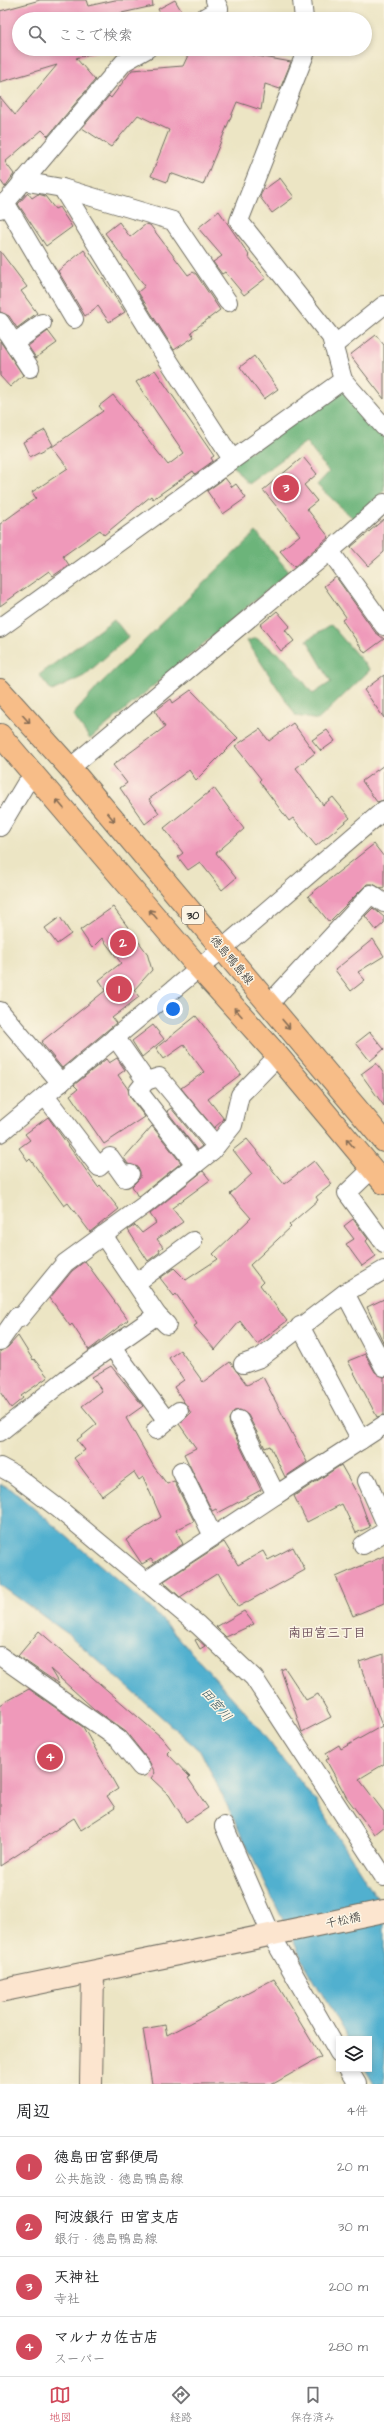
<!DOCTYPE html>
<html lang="ja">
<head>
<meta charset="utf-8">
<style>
	:root { --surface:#fff; --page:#f2f2f2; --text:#202124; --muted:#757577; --line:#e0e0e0; --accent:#d1495b }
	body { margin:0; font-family:"Architects Daughter","Klee One",sans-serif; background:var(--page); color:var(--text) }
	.controls { position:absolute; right:12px; bottom:12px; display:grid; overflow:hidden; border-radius:0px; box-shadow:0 2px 6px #0003 }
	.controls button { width:36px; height:36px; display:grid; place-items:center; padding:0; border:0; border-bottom:1px solid var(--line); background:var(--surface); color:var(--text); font:20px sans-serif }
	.you { position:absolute; left:173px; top:1009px; width:14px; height:14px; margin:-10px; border:3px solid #fff; border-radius:50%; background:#1a73e8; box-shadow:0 0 0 6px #1a73e833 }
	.badge { display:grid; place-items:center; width:26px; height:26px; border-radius:50%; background:var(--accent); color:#fff; font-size:13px; font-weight:700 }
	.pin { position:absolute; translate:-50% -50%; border:2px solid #fff; box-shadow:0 1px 4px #0006 }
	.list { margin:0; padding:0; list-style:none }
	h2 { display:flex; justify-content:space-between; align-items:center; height:52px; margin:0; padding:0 16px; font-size:17px }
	h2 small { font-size:13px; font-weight:400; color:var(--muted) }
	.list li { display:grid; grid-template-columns:26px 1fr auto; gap:12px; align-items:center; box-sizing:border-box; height:60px; padding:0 16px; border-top:1px solid var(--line) }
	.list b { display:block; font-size:15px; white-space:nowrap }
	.list p { margin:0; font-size:13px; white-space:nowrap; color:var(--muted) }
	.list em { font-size:13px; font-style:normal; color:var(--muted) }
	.icon { flex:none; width:22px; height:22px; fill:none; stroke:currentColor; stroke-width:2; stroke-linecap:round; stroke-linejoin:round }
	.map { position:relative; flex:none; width:384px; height:2084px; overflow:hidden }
	.search { position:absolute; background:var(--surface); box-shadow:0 2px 6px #0003; left:12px; right:12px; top:12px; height:44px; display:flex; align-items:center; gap:10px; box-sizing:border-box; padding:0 14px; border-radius:22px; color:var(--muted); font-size:15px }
	.sheet { height:292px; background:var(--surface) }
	nav { display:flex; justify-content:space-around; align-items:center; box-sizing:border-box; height:56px; border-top:1px solid var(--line); background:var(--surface); font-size:11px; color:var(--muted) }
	nav a { display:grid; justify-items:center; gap:2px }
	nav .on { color:var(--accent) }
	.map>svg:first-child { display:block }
</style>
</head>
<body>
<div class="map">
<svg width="384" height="2084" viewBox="0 0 384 2084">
	<rect width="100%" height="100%" fill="#fcf5e5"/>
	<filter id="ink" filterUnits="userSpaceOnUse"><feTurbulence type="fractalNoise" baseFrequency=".025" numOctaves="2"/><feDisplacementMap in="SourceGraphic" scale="8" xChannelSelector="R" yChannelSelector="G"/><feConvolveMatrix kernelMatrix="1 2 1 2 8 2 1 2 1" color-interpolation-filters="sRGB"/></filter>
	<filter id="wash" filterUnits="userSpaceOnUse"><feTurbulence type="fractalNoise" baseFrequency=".012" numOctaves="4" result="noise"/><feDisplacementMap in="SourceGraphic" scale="16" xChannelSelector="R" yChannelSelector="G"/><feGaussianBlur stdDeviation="0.9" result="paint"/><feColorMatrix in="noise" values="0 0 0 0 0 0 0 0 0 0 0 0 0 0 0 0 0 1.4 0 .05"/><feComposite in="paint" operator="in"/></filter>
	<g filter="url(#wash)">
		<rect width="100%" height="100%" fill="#ece5c4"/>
		<g fill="#6cb47a" stroke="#4c7052">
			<polygon points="345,388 384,434 384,491 354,519 317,485 329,472 306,442 248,484 232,464"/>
			<polygon points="256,532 289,572 90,739 73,715 101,683"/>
			<polygon points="114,619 128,637 84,676 52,691 39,675"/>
			<polygon points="331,625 370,670 318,720 296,716 247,641 256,638 286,659 313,694 331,682 307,640"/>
		</g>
		<polygon fill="#51b0cf" stroke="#3e6e7d" points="0,1484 11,1489 153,1610 247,1714 315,1800 384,1909 384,2084 374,2084 365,2069 369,2069 369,2039 348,2039 303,1961 201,1752 68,1634 0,1585"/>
		<g id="blocks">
			<g fill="#ef99ba">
				<polygon points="40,0 86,0 88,6 115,0 152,0 153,6 95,19 19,19 19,49 95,49 96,52 76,58 95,80 48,136 42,130 5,162 14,174 5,187 0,180 0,97 15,115 57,65 0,82 0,11"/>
				<polygon points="175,0 186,19 163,19 158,9"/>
				<polygon points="191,49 220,49 291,62 280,89 265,84 261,110 237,102 203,185 170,173 167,182 151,176 169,130 138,115 111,147 82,128 109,96 111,98 132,70 183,66"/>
				<polygon points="280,178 294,197 272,213 260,197 262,191"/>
				<polygon points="28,193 32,198 38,194 45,196 55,209 59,207 72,227 46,246 18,204"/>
				<polygon points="219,211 249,255 248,256 266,278 244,295 225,272 222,274 213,262 222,256 198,228"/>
				<polygon points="119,222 130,237 146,224 150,225 188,275 193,272 196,274 220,310 191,332 194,337 174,350 138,292 145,286 105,233"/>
				<polygon points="84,250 125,312 109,322 98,306 85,316 58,271"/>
				<polygon points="0,251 27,287 21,291 37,313 17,328 9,316 0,312"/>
				<polygon points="48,331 57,343 36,358 28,346"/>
				<polygon points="376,335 384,345 384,399 350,355"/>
				<polygon points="0,341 23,375 10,387 0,376"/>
				<polygon points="254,356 278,389 264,399 240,367"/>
				<polygon points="155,370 214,456 211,458 213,461 195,474 193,471 153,499 151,496 104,535 100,530 63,556 69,565 53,576 49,571 0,606 0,524 36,498 32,492 68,468 52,447 103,411 99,406 113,395 168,465 184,453 136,382"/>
				<polygon points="45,430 53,445 30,457 23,442"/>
				<polygon points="303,457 317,474 304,485 317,501 307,509 329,537 294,567 280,551 300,535 263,490"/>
				<polygon points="225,478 232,487 236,484 246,498 223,514 207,491"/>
				<polygon points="384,519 384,552 368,566 351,547"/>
				<polygon points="336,577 375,632 384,639 365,653 342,620 346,617 324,586"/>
				<polygon points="277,611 290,626 285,630 294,641 281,651 260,625"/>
				<polygon points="384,675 384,718 364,690"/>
				<polygon points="191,690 238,738 196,780 189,770 149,799 159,813 145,824 120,788 127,783 113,765 165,727 155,711 171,699 173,703"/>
				<polygon points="293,723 315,753 296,768 323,805 333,797 350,818 316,846 293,818 289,821 259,781 261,779 235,746 260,729 269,741"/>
				<polygon points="327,730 335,741 321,751 312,740"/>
				<polygon points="384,765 384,800 377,802 362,781"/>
				<polygon points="214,788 244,829 216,853 236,878 222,890 200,862 188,870 178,857 183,853 164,828"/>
				<polygon points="374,844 384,857 384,888 382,889 373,884 367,884 329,922 308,896"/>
				<polygon points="113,907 147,953 152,970 134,990 139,997 112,1018 116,1023 62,1068 41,1042 106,990 99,980 121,963 102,938 92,948 80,930"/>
				<polygon points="373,908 384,917 384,923 376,930 365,916"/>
				<polygon points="60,917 71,934 57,944 45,928"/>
				<polygon points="373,939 384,956 358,972 365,980 351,991 335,970"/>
				<polygon points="196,1016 241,1074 208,1099 224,1119 214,1128 181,1088 204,1072 184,1045 164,1059 156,1048"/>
				<polygon points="153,1025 164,1039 142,1057 132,1041"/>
				<polygon points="370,1032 384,1049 370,1061 356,1043"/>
				<polygon points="117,1058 125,1070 118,1075 128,1089 130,1097 145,1117 104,1144 70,1095 78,1089 74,1085 106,1059 109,1063"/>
				<polygon points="376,1063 384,1074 384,1106 361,1074"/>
				<polygon points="171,1108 202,1146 197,1150 167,1111"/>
				<polygon points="48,1117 98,1187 100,1185 119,1209 90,1232 68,1203 64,1206 30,1159 28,1161 19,1148 30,1140 25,1134"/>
				<polygon points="152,1126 181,1163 138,1197 132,1186 140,1178 140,1172 138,1167 128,1164 124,1158"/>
				<polygon points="247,1139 284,1184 314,1161 332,1184 316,1197 318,1200 289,1225 291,1227 250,1265 263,1282 260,1285 287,1321 257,1344 240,1321 215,1350 194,1326 197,1324 176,1294 174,1296 160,1278 174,1268 186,1280 218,1259 213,1254 251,1218 230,1194 252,1174 233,1150"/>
				<polygon points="203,1171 210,1180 172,1208 183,1222 157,1239 163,1247 159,1250 160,1252 148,1261 128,1230 135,1225 142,1233 156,1223 150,1214"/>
				<polygon points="353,1219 368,1239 366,1241 376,1256 362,1266 346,1244 354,1239 344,1226"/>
				<polygon points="85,1261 128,1320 89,1350 72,1324 70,1326 50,1298 72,1271"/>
				<polygon points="384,1299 384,1344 367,1307"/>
				<polygon points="18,1336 33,1360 34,1359 48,1377 21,1396 23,1398 11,1408 0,1392 0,1351 8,1347"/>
				<polygon points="180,1350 203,1382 230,1362 247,1385 263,1377 307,1462 285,1477 270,1446 265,1448 248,1415 240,1410 234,1411 229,1419 230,1425 261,1490 218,1513 216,1509 212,1511 184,1454 196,1448 179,1424 191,1413 174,1387 184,1380 169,1358"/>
				<polygon points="365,1354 375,1372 384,1377 384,1415 377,1417 348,1361"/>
				<polygon points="111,1366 143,1406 126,1418 154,1467 167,1484 174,1481 194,1521 176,1530 183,1544 154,1563 151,1559 142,1564 126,1540 161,1517 143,1477 139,1480 134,1472 102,1496 74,1458 85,1450 77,1440 97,1424 82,1406 102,1391 92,1377"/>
				<polygon points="341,1465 359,1497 370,1527 356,1533 342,1504 307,1522 294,1496"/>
				<polygon points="224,1542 238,1565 263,1551 268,1560 293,1547 305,1570 238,1607 218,1573 180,1597 167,1585 164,1581"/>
				<polygon points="384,1556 384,1603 353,1616 336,1577"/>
				<polygon points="244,1611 254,1624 226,1637 216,1627"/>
				<polygon points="39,1631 161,1737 171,1749 167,1753 190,1777 188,1778 208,1808 186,1822 169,1795 151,1778 155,1773 149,1761 126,1732 94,1709 50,1669 59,1684 18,1656"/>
				<polygon points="197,1639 205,1646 200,1649 195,1640"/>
				<polygon points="384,1654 384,1764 359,1779 384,1812 384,1826 374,1834 347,1798 326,1760 329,1758 326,1753 339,1745 341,1749 382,1726 359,1662"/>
				<polygon points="285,1668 306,1700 318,1694 331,1717 302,1732 281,1670"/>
				<polygon points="29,1689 83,1727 118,1789 107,1796 115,1808 81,1830 74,1818 0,1866 0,1705"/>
				<polygon points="274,1979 321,2057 273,2084 152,2084 143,2029 165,2025 167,2035"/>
			</g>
		</g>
	</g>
	<g filter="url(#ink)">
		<use href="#blocks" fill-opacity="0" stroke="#6f6c61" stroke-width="1"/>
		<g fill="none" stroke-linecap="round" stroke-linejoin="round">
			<g stroke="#6f6c61" stroke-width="20">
				<g id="street">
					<polyline points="302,0 304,19"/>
					<polyline points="202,19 219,9 215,0"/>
					<polyline points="307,49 239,221 331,337 343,380 384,427"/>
					<polyline points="22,181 62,188 154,338 232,459"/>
					<polyline points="62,188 173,221 228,302"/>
					<polyline points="5,202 74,319"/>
					<polyline points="0,209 124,62 147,49"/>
					<polyline points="0,322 30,368"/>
					<polyline points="14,343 42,323"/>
					<polyline points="333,346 384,305"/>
					<polyline points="330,551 384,626"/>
					<polyline points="0,628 343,380"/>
					<polyline points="70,768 344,539 384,503"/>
					<polyline points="0,827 25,785 36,776"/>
					<polyline points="269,1004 371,894 384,903"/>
					<polyline points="0,1011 61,1083"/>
					<polyline points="115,1037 146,1081 138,1091 195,1164"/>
					<polyline points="146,1081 159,1077 216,1146"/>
					<polyline points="45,1096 99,1167 110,1157 125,1178 130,1174"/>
					<polyline points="0,1133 222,949 384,810"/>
					<polyline points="372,1169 347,1193 384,1243"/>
					<polyline points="103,1235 157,1315 167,1325"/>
					<polyline points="136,1283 193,1241"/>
					<polyline points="345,1293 384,1367"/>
					<polyline points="300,1326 361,1440"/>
					<polyline points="0,1341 17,1317 20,1318 65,1263 146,1204 212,1151 233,1125 240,1095 278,1056"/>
					<polyline points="112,1347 167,1421"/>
					<polyline points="243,1364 260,1358 345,1293 384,1270"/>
					<polyline points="239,1420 276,1495 384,1425"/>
					<polyline points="156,1430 179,1411"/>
					<polyline points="0,1432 66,1379 157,1315"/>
					<polyline points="0,1467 13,1474 59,1509 198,1625 254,1678 384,1877"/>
					<polyline points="181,1471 213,1536"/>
					<polyline points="367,1481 384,1520"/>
					<polyline points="363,1545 384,1532"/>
					<polyline points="146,1581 276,1495"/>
					<polyline points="0,1656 118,1739 141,1767"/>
					<polyline points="224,1826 272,1936 339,2053"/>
					<polyline points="348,2069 357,2084"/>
				</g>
			</g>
			<g stroke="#6f6c61" stroke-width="24">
				<g id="secondary">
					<polyline points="0,1991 384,1911"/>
					<polyline points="91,2084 93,1973"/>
				</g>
			</g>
			<g stroke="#6f6c61" stroke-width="24">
				<g id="primary">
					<polyline points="0,690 70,768 384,1141"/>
					<polyline points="0,735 199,968 278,1056 384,1183"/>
				</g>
			</g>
			<use href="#street" stroke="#fff" stroke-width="18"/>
			<use href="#secondary" stroke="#fce5cf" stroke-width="22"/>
			<use href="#primary" stroke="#f7bd88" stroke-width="22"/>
		</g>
		<defs><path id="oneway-shaft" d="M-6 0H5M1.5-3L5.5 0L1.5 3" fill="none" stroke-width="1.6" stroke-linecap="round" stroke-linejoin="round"/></defs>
		<g stroke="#876d55">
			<use href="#oneway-shaft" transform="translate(26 719) rotate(48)"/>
			<use href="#oneway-shaft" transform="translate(60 804) rotate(-130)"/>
			<use href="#oneway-shaft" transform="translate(111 817) rotate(50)"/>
			<use href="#oneway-shaft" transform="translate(153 914) rotate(-130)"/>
			<use href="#oneway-shaft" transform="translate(238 1012) rotate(-132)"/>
			<use href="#oneway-shaft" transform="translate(286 1024) rotate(50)"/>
			<use href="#oneway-shaft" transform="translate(350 1143) rotate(-130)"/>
		</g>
	</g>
	<g text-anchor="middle" stroke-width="3" stroke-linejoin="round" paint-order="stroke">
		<rect fill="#fcf5e5" stroke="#6a6863" stroke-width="1" x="182" y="906" width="22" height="18" rx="3"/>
		<g font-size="11" font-weight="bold" fill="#2b2b2b">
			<text x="193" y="919">30</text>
		</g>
		<g font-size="12" fill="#2b2b2b" stroke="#fcf5e5">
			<text transform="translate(232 960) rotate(50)" y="4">徳島鴨島線</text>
			<text transform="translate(343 1920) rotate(-12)" y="4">千松橋</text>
		</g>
		<g font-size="13" font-weight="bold" fill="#70525d" stroke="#fcf5e5">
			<text x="327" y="1637">南田宮三丁目</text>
		</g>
		<g font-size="13" font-style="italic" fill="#385a64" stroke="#fcf5e5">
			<text transform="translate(217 1704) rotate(49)" y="5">田宮川</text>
		</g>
	</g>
</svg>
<div class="controls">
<button><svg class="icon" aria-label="layers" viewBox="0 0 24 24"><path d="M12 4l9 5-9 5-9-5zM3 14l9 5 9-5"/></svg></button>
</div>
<div class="you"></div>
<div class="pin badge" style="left:119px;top:989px">1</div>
<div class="pin badge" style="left:123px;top:943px">2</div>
<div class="pin badge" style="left:286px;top:488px">3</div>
<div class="pin badge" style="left:50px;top:1757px">4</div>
<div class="search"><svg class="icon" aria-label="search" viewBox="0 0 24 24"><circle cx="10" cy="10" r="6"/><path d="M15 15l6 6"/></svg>ここで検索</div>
</div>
<section class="sheet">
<h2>周辺<small>4件</small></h2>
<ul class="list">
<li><span class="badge">1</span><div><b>徳島田宮郵便局</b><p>公共施設 · 徳島鴨島線</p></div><em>20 m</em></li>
<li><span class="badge">2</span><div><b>阿波銀行 田宮支店</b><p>銀行 · 徳島鴨島線</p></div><em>30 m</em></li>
<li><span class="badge">3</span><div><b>天神社</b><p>寺社</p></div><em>200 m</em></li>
<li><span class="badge">4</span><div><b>マルナカ佐古店</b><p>スーパー</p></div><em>280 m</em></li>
</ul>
</section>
<nav>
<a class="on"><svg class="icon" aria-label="map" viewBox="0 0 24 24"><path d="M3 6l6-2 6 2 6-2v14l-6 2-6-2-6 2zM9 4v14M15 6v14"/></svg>地図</a>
<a><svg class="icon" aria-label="directions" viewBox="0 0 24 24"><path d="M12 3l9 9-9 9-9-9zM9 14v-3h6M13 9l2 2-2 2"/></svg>経路</a>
<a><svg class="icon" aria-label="saved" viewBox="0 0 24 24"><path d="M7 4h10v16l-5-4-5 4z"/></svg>保存済み</a>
</nav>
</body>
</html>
